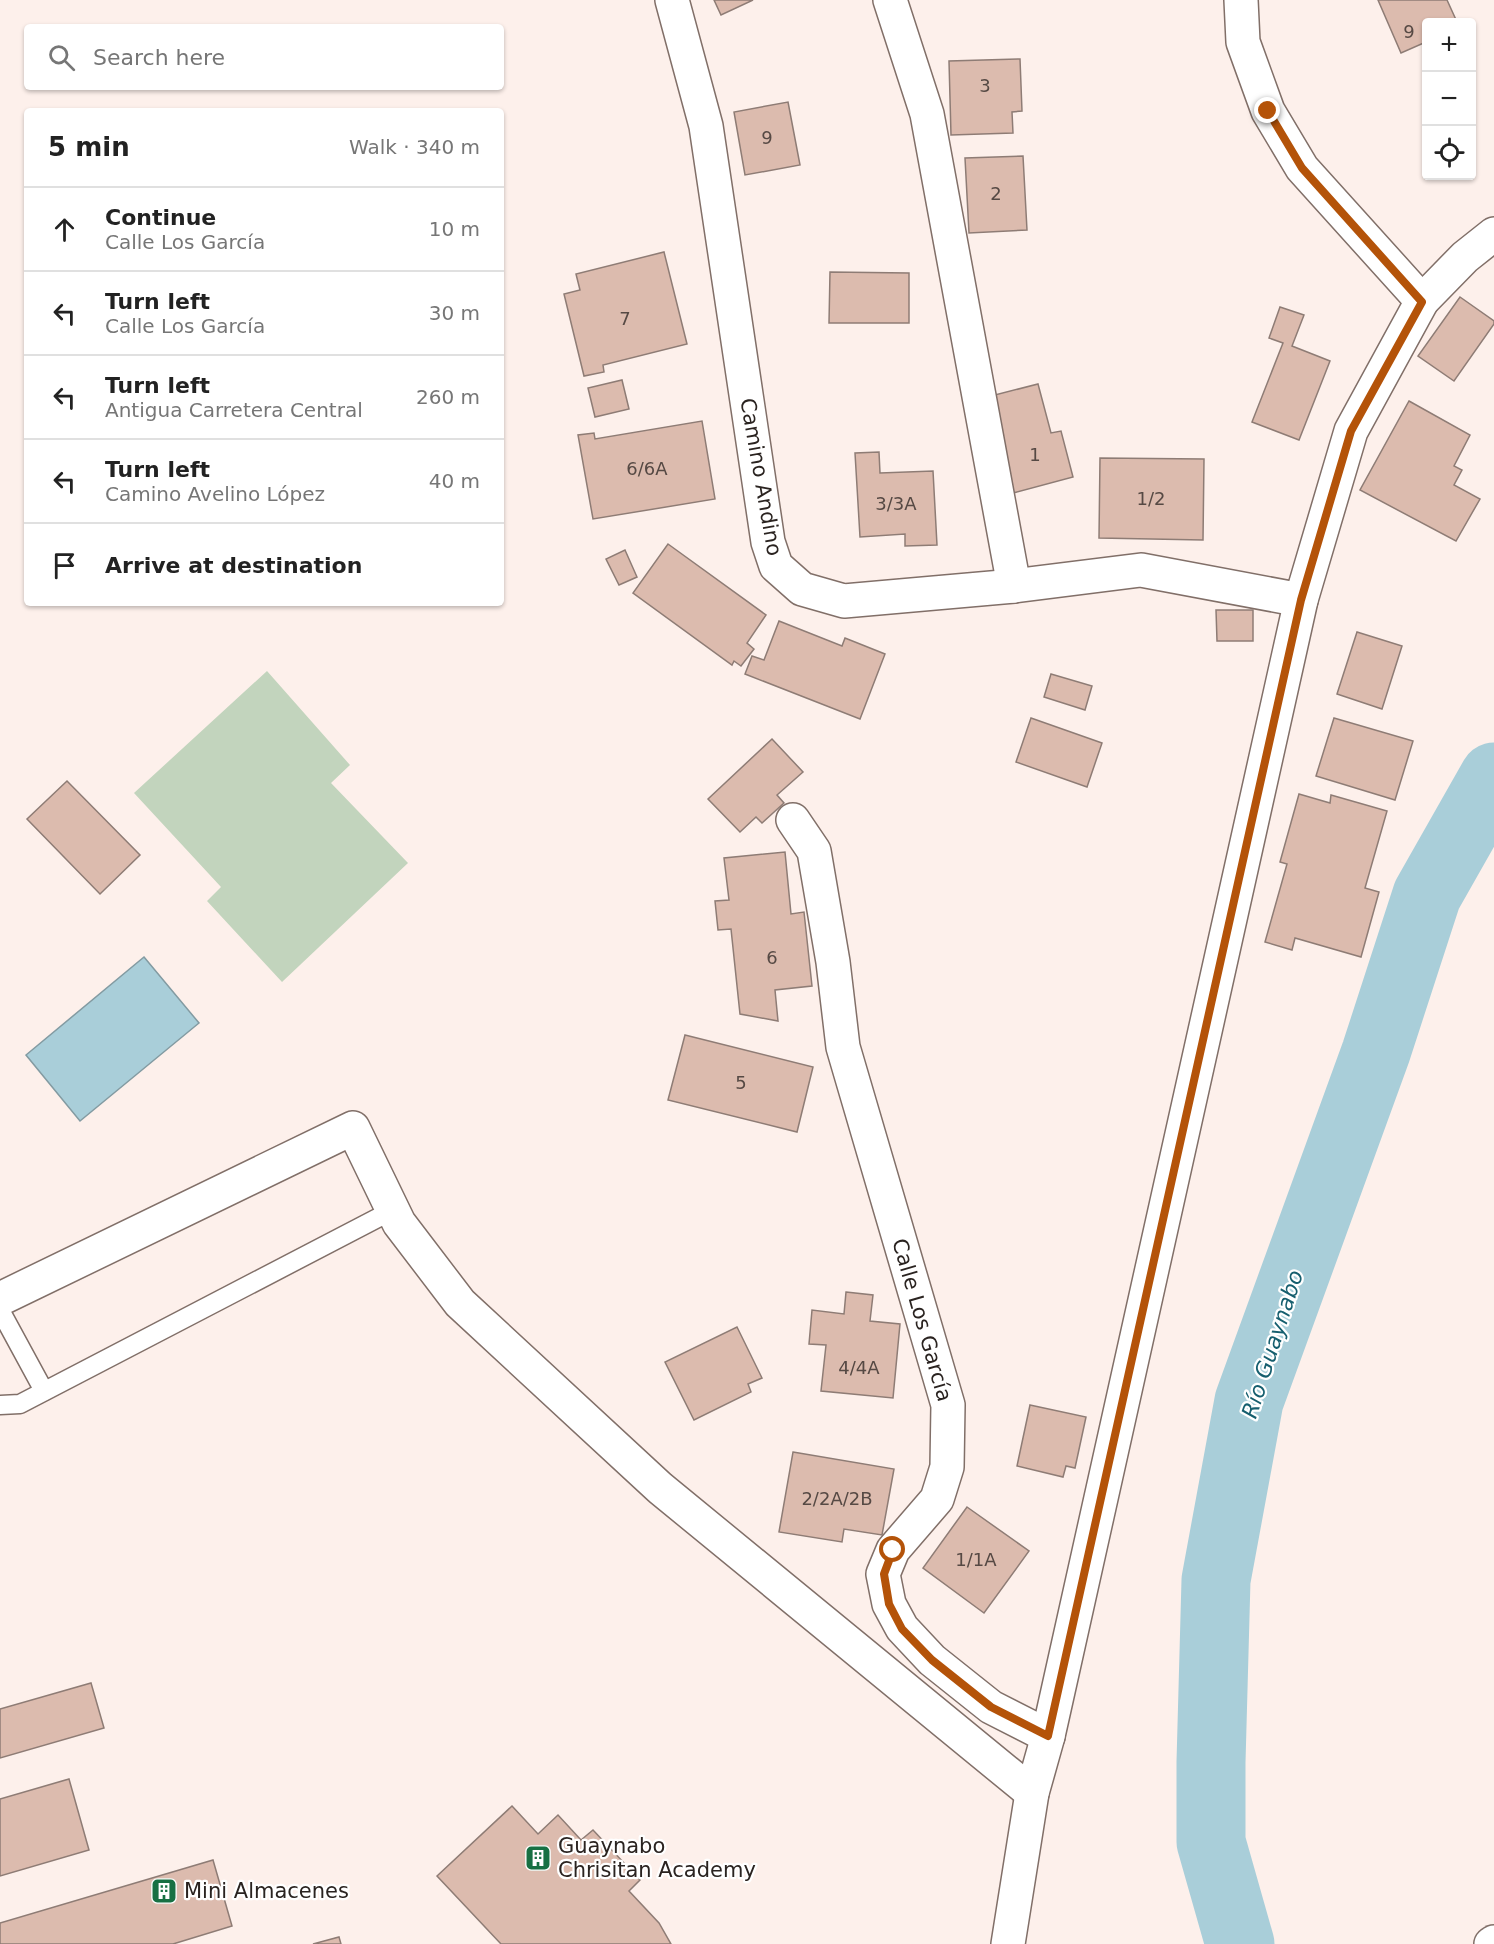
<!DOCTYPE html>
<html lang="en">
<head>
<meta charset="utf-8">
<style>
	:root { --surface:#fff; --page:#f2f2f2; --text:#222; --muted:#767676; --line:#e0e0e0 }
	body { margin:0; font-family:"DejaVu Sans",sans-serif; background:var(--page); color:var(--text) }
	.controls { position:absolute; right:18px; top:18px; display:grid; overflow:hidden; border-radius:6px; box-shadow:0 2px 4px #0004 }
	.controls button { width:54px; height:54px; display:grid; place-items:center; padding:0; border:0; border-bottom:2px solid var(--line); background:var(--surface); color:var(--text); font:30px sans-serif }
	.stop { position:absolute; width:18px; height:18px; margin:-14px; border:4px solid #b45309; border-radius:50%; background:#fff }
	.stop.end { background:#b45309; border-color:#fff; box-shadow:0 2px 6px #0008 }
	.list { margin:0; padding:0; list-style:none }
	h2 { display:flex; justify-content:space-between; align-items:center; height:78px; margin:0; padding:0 24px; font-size:26px }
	h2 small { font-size:20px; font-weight:400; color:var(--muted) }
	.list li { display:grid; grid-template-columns:39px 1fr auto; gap:18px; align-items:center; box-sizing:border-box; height:84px; padding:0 24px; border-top:2px solid var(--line) }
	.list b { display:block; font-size:22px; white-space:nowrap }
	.list p { margin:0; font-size:20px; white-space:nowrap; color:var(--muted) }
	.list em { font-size:20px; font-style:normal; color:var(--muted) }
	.icon { flex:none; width:33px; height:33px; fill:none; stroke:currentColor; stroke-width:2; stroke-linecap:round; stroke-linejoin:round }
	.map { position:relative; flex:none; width:1494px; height:1944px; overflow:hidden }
	.search { position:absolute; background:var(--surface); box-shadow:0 2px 4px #0004; left:24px; top:24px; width:480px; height:66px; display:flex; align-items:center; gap:15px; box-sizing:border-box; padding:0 21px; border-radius:6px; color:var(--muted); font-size:22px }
	.panel { position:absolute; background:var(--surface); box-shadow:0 2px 4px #0004; left:24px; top:108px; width:480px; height:498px; border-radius:6px }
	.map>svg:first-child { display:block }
</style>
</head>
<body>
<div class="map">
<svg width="1494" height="1944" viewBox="0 0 1494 1944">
	<rect width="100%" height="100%" fill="#fdf0eb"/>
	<polygon fill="#c2d4bd" points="267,671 350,765 331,783 408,863 282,982 207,901 221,887 134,793"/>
	<polygon fill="#a9ced9" stroke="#839ba2" stroke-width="1.5" points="144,957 199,1023 80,1121 26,1055"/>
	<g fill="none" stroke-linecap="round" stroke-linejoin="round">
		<polyline stroke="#a9ced9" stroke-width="69" points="1240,1944 1211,1842 1211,1762 1216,1580 1249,1401 1376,1052 1427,895 1494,777"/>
	</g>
	<g fill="#dcbbae" stroke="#8e7c75" stroke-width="1.5">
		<polygon points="714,0 753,0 721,15"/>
		<polygon points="1378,0 1447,0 1457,22 1426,22 1426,42 1401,53"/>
		<polygon points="1020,59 1022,111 1012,112 1013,133 951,135 949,61"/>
		<polygon points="788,102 800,165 745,175 734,112"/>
		<polygon points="1023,156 1027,230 969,233 965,158"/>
		<polygon points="664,252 687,344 603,365 604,372 584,376 564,294 580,290 576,274"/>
		<polygon points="830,272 909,273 909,323 829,323"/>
		<polygon points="1460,297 1494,321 1494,324 1454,381 1418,356"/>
		<polygon points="1280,307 1304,315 1292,346 1330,361 1299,440 1252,422 1283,343 1269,338"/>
		<polygon points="622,380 629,409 595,417 588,388"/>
		<polygon points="1038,384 1051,433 1061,431 1073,477 1013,493 987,397"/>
		<polygon points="1409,401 1470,435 1454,466 1462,470 1454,485 1480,499 1456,541 1360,490"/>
		<polygon points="702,421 715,499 593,519 578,435 594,433 595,439"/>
		<polygon points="879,452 880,473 933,471 937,545 905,546 905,534 860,537 855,453"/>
		<polygon points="1100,458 1204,459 1203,540 1099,538"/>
		<polygon points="668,544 766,615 747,643 754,649 741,666 734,661 732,665 633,593"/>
		<polygon points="625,550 637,577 619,585 606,559"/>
		<polygon points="1216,610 1253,610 1253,641 1217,641"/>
		<polygon points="779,621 842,646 845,638 885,654 860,719 745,674 752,656 764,660"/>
		<polygon points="1357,632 1402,646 1382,709 1337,694"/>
		<polygon points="1051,674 1092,686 1085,710 1044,697"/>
		<polygon points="1031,718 1102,743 1087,787 1016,762"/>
		<polygon points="1334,718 1413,741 1395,800 1316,776"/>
		<polygon points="772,739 803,772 777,795 784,803 762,823 756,817 740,832 708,799"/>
		<polygon points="67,781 140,855 100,894 27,819"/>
		<polygon points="1299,794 1330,803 1331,795 1387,811 1365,888 1379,892 1361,957 1295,938 1292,950 1265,942 1287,864 1280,862"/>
		<polygon points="785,852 791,914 804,912 812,986 775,990 778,1021 740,1014 731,929 718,930 715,901 729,900 724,858"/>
		<polygon points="685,1035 813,1067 797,1132 668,1100"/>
		<polygon points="846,1292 873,1295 870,1321 900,1324 893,1398 821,1391 826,1345 809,1344 812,1310 844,1314"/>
		<polygon points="737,1327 762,1378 748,1384 751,1392 694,1420 665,1362"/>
		<polygon points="1030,1405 1086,1417 1075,1468 1066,1466 1063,1477 1017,1466"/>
		<polygon points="793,1452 894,1469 882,1535 844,1529 842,1542 779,1532"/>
		<polygon points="967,1507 1029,1551 984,1613 923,1568"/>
		<polygon points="91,1683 104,1728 0,1758 0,1709"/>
		<polygon points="69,1779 89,1850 0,1876 0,1799"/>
		<polygon points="512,1806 538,1834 558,1815 581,1840 593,1830 640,1880 629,1891 659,1923 671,1944 501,1944 437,1876"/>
		<polygon points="213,1860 232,1926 173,1944 0,1944 0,1923"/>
		<polygon points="339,1937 341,1944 313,1944"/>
	</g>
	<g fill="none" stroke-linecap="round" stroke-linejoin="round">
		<g stroke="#816f68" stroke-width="21">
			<g id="service">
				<polyline points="0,1310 44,1391"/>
				<polyline points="0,1405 20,1404 393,1210"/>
			</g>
		</g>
		<g stroke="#816f68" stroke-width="36">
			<g id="minor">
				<polyline points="672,0 706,126 768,542 776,566 802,589 844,601 1014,586 1141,570 1301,600"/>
				<polyline points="890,0 927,114 1014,586"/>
				<polyline points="1241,0 1243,42 1268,111 1302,168 1422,301"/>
				<polyline points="793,820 814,851 833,962 843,1047 948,1405 947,1467 937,1499 893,1550 883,1574 889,1604 902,1628 932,1660 991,1707 1048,1736"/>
				<polyline points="0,1299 353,1128 399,1223 460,1303 660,1488 1032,1793"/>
			</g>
		</g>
		<g stroke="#816f68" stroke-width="36">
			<polyline id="tertiary" points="1008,1944 1032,1793 1048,1736 1301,600 1351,431 1422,301 1465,257 1494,234"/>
		</g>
		<g stroke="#816f68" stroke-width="36">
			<polyline id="trunk" points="1491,1944 1494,1942"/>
		</g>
		<use href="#service" stroke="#fff" stroke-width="18"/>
		<use href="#minor" stroke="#fff" stroke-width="33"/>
		<use href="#tertiary" stroke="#fff" stroke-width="33"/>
		<use href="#trunk" stroke="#fff" stroke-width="33"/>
	</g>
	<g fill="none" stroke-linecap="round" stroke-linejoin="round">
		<polyline stroke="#b45309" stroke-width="8" points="893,1550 884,1574 889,1604 902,1629 932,1660 991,1707 1048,1736 1301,600 1351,431 1422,302 1302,168 1268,111"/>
	</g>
	<defs>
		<g id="building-square" transform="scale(1.35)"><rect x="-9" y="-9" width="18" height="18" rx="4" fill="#177043" stroke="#fff"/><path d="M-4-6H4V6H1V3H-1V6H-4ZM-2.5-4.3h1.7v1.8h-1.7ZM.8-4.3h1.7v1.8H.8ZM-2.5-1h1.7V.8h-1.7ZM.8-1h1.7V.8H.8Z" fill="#fff"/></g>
	</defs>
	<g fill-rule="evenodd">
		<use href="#building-square" x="538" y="1858"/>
		<use href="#building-square" x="164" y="1891"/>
	</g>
	<g text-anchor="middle" stroke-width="4.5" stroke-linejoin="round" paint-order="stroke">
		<g font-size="18" fill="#564944">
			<text x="1409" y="38">9</text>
			<text x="985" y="92">3</text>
			<text x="767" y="144">9</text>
			<text x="996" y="200">2</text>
			<text x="625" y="325">7</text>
			<text x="1035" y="461">1</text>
			<text x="647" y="475">6/6A</text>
			<text x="1151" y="505">1/2</text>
			<text x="896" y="510">3/3A</text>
			<text x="772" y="964">6</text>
			<text x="741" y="1089">5</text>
			<text x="859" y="1374">4/4A</text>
			<text x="837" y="1505">2/2A/2B</text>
			<text x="976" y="1566">1/1A</text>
		</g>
		<g font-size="21" fill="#2a2320" stroke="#fff">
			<text transform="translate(761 477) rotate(80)" y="7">Camino Andino</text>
			<text transform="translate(922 1320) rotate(74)" y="7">Calle Los García</text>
		</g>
		<g font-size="21" fill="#2a2320" stroke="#fff" text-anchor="start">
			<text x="558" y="1853">Guaynabo<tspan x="558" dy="24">Chrisitan Academy</tspan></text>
			<text x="184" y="1898">Mini Almacenes</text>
		</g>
		<g font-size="22" font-style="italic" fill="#155e6e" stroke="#fff">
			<text transform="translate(1272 1344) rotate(-72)" y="8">Río Guaynabo</text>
		</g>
	</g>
</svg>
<div class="controls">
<button>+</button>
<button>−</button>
<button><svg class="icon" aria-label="locate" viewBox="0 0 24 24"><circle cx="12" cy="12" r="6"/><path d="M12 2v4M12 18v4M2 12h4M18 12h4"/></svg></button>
</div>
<div class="stop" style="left:893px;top:1550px"></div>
<div class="stop end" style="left:1268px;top:111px"></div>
<div class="search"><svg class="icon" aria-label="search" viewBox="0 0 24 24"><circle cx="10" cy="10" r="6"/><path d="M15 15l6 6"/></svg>Search here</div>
<section class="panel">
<h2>5 min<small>Walk · 340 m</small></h2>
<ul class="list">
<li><svg class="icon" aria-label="ahead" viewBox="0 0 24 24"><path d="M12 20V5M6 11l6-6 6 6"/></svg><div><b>Continue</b><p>Calle Los García</p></div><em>10 m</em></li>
<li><svg class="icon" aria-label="left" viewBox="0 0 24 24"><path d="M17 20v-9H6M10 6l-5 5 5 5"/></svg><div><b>Turn left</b><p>Calle Los García</p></div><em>30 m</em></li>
<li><svg class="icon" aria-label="left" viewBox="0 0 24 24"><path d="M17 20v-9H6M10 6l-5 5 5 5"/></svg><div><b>Turn left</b><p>Antigua Carretera Central</p></div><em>260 m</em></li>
<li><svg class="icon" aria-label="left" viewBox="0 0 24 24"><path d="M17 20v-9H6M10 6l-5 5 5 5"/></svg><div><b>Turn left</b><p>Camino Avelino López</p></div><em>40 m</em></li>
<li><svg class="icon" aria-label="arrive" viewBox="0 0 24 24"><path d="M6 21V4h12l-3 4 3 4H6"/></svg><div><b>Arrive at destination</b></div></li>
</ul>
</section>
</div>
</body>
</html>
